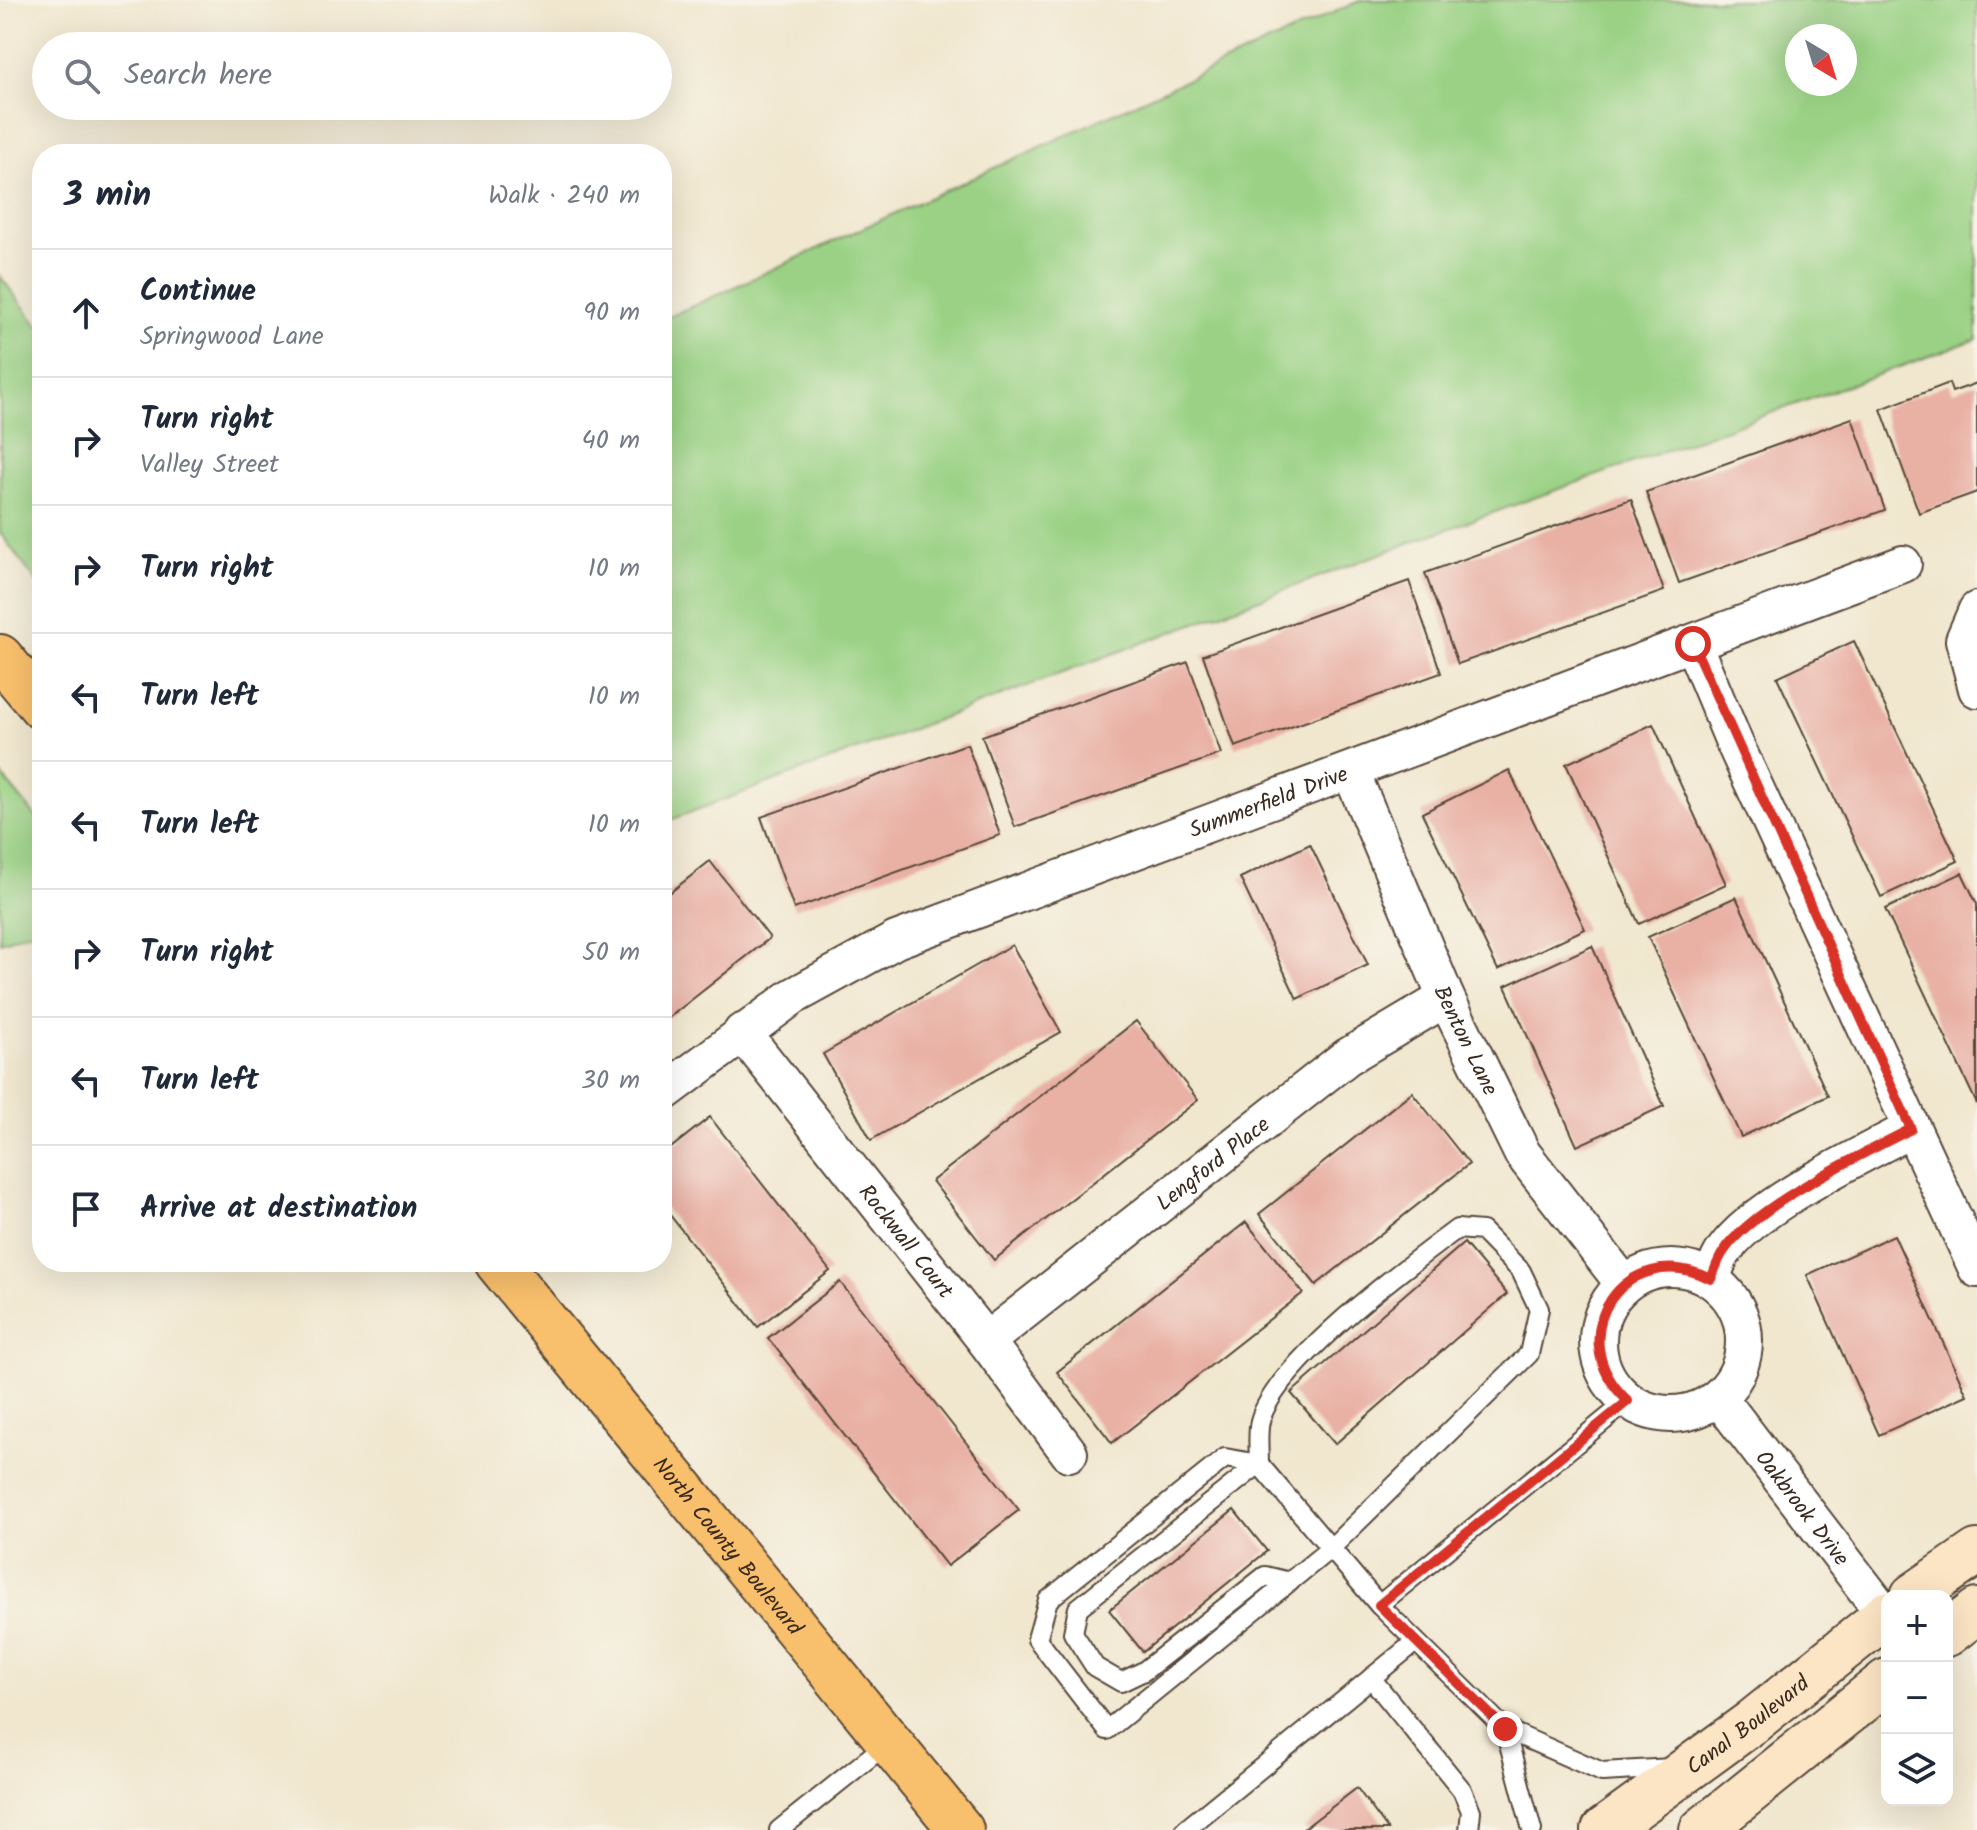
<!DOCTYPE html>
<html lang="en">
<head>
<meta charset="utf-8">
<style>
	:root { --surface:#fff; --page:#f6f6f7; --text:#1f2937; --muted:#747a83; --line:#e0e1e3 }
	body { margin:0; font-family:Kalam,sans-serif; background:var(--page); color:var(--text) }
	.controls { position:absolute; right:24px; bottom:24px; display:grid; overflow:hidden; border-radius:16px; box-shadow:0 8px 32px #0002 }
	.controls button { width:72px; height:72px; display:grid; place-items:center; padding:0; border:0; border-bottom:2px solid var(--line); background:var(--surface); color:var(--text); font:40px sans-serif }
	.compass { position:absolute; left:1785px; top:24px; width:72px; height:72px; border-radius:50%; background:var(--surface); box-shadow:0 8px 32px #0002; rotate:142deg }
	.stop { position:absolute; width:24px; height:24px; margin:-18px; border:6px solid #d93025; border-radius:50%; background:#fff }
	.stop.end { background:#d93025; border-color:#fff; box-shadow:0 2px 8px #0008 }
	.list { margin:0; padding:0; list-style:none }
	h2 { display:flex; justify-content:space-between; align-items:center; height:104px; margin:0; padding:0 32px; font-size:34px }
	h2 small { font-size:26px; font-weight:400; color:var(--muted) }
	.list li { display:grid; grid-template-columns:52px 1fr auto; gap:24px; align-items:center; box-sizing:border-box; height:128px; padding:0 32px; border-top:2px solid var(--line) }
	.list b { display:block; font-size:30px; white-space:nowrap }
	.list p { margin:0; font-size:26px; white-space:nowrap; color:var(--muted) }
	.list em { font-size:26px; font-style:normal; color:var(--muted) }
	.icon { flex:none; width:44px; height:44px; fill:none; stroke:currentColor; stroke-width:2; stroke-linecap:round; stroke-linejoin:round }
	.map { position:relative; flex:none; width:1977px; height:1830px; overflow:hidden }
	.search { position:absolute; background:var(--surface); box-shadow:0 8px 32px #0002; left:32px; top:32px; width:640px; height:88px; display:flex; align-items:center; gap:20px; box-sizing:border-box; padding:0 28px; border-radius:44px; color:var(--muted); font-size:30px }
	.panel { position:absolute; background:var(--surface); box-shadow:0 8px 32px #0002; left:32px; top:144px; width:640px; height:1128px; border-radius:32px }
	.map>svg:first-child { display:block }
</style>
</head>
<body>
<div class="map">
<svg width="1977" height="1830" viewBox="0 0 1977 1830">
	<rect width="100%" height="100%" fill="#f7f3e8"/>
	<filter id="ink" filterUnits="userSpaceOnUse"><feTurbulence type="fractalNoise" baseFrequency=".0125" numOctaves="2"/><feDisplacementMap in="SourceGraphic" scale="16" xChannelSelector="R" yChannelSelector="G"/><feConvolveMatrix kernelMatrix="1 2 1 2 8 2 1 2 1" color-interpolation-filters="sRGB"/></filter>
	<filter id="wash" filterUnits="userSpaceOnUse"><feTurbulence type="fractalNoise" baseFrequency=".006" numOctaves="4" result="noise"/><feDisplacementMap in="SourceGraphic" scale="32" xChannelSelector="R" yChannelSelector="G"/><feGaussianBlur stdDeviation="1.8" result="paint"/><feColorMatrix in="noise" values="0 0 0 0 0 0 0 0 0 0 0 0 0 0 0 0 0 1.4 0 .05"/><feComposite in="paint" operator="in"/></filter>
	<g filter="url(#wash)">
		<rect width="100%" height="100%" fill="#f1e7cf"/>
		<g fill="#9ad184" stroke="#6a7e51" stroke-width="2" fill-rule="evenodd">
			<path d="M 1361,0 L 1977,0 L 1977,339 L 1417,540 L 662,823 L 662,320 ZM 1797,36 L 1845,36 L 1845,84 L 1797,84 Z"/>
			<polygon points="0,276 42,331 42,589 0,533"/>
			<polygon points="0,773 42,824 42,927 0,942"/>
		</g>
		<g id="blocks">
			<g fill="#e9b0a4">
				<polygon points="1949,383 1952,392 1977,383 1977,492 1919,513 1881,409"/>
				<polygon points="1852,418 1885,510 1679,583 1646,492"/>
				<polygon points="1631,499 1664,591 1458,664 1425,573"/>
				<polygon points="1409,581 1441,673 1235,747 1203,655"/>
				<polygon points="1854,641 1958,861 1881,897 1777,677"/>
				<polygon points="1188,662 1221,754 1015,827 982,736"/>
				<polygon points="1653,724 1726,884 1639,924 1566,764"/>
				<polygon points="967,744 1000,835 794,909 761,817"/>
				<polygon points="1509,770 1585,929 1498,970 1422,813"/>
				<polygon points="1310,844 1368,965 1297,999 1240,878"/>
				<polygon points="710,861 770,938 662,1023 662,899"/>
				<polygon points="1962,873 1977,904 1977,1104 1885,909"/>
				<polygon points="1736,897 1828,1096 1741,1137 1648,937"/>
				<polygon points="1012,945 1061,1032 871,1140 823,1054"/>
				<polygon points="1592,946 1664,1106 1577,1146 1505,986"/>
				<polygon points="1136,1021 1198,1100 994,1260 932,1181"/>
				<polygon points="1412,1092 1469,1164 1316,1285 1259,1214"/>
				<polygon points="710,1117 830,1271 758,1327 662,1205 662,1155"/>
				<polygon points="1246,1222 1303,1293 1112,1443 1057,1372"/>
				<polygon points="1894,1235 1967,1395 1879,1435 1807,1275"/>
				<polygon points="1464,1243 1507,1294 1335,1444 1291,1393"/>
				<polygon points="840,1282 1019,1510 947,1566 768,1338"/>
				<polygon points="1234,1510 1267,1551 1143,1652 1109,1610"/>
				<polygon points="1357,1788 1388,1830 1302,1830"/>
			</g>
		</g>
	</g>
	<g filter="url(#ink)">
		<use href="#blocks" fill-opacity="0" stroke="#564639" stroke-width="2"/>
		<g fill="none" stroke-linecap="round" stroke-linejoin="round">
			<g stroke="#564639" stroke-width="22">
				<g id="service">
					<path d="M 1290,1582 L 1265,1576 L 1144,1671 L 1121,1682 L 1095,1667 L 1073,1633 L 1078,1608 L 1259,1464 C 1259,1451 1257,1433 1260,1421 C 1276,1363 1407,1266 1457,1229 L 1482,1231 L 1521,1271 L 1539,1309 L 1529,1354 L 1331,1548 L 1107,1730 L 1037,1639 L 1048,1600 L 1225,1458 L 1259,1464 L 1379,1605 L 1628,1401"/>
					<polyline points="1379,1605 1505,1729 1602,1772 1672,1768"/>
					<polyline points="1371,1678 1462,1790 1471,1811 1469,1830"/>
					<polyline points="1505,1729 1532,1830"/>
					<polyline points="779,1830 889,1742"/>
					<polyline points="1185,1830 1414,1643"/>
				</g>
			</g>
			<g stroke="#564639" stroke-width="40">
				<g id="minor">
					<polyline points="1977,610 1964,640 1977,689"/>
					<polyline points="1693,644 1734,742 1977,1269"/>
					<path id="s1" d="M 1351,772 L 1446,998 L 1522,1153 L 1624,1284"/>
					<path id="s2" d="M 742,1032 L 986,1341 L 1069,1453"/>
					<path id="s3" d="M 662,1094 L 792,997 L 896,940 L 1903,564"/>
					<circle cx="1671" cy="1341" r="73"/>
					<path d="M 1711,1279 C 1715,1270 1718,1259 1724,1251 C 1753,1207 1863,1154 1911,1129"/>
					<path id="s4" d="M 986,1341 L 1347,1057 L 1446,998"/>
					<path id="s5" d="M 1719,1398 L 1887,1617"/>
				</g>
			</g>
			<g stroke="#564639" stroke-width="48">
				<g id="secondary">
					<polyline points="1913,1596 1977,1552"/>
					<polyline points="1947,1634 1977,1611"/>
					<path id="s6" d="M 1604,1830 L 1751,1723 L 1887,1614"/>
					<polyline points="1702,1830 1887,1681"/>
				</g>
			</g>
			<g stroke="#564639" stroke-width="48">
				<g id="primary">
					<polyline points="0,657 42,707"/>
					<path id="s7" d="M 497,1262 L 961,1830"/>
				</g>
			</g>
			<use href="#service" stroke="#fff" stroke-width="18"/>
			<use href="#minor" stroke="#fff" stroke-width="36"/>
			<use href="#secondary" stroke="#fce5c4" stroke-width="44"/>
			<use href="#primary" stroke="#f8bf6c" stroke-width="44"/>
		</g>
	</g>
	<g fill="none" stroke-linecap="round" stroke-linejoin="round" filter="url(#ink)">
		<path stroke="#d93025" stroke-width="10" d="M 1505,1729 L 1379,1605 L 1628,1401 C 1557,1336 1626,1236 1711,1279 C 1715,1270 1718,1259 1724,1251 C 1753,1207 1862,1154 1911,1129 L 1693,644"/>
	</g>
	<g text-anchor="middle" stroke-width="7" stroke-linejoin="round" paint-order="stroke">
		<g font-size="22" fill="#3b2a1e" stroke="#f7f3e8">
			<text dy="8" stroke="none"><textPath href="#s3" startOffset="678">Summerfield Drive</textPath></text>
			<text dy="8" stroke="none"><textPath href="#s1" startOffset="292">Benton Lane</textPath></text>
			<text dy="8" stroke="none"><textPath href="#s4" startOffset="288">Lengford Place</textPath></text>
			<text dy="8" stroke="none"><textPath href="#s2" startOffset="266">Rockwall Court</textPath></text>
			<text dy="8" stroke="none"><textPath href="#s5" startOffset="138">Oakbrook Drive</textPath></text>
			<text dy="8" stroke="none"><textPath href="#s7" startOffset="366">North County Boulevard</textPath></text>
			<text dy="8" stroke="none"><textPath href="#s6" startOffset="178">Canal Boulevard</textPath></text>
		</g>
	</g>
</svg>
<div class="controls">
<button>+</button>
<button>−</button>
<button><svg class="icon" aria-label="layers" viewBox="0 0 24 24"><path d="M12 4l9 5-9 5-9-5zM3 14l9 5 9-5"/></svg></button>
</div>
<svg class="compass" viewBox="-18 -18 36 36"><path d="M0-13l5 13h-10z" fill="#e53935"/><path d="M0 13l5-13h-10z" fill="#747a83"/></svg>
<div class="stop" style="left:1693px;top:644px"></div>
<div class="stop end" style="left:1505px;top:1729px"></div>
<div class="search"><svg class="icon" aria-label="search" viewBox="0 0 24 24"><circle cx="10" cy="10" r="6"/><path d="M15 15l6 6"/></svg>Search here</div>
<section class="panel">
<h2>3 min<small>Walk · 240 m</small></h2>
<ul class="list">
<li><svg class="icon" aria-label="ahead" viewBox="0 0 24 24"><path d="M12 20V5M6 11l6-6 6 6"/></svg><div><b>Continue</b><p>Springwood Lane</p></div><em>90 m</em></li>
<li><svg class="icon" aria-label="right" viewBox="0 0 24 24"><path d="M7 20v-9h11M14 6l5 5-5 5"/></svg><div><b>Turn right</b><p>Valley Street</p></div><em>40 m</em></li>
<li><svg class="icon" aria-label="right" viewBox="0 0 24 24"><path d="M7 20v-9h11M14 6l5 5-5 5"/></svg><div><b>Turn right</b></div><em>10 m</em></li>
<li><svg class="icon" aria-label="left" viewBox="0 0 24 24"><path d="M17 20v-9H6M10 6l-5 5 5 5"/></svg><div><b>Turn left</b></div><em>10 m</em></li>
<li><svg class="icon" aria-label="left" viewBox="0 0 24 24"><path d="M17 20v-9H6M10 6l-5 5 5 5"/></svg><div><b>Turn left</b></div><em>10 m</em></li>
<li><svg class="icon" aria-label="right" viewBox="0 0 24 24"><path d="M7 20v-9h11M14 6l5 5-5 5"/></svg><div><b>Turn right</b></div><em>50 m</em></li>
<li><svg class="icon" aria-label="left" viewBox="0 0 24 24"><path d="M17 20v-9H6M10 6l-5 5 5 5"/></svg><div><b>Turn left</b></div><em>30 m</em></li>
<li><svg class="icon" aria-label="arrive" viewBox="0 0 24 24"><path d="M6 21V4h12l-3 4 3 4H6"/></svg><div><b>Arrive at destination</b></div></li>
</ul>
</section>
</div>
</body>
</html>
